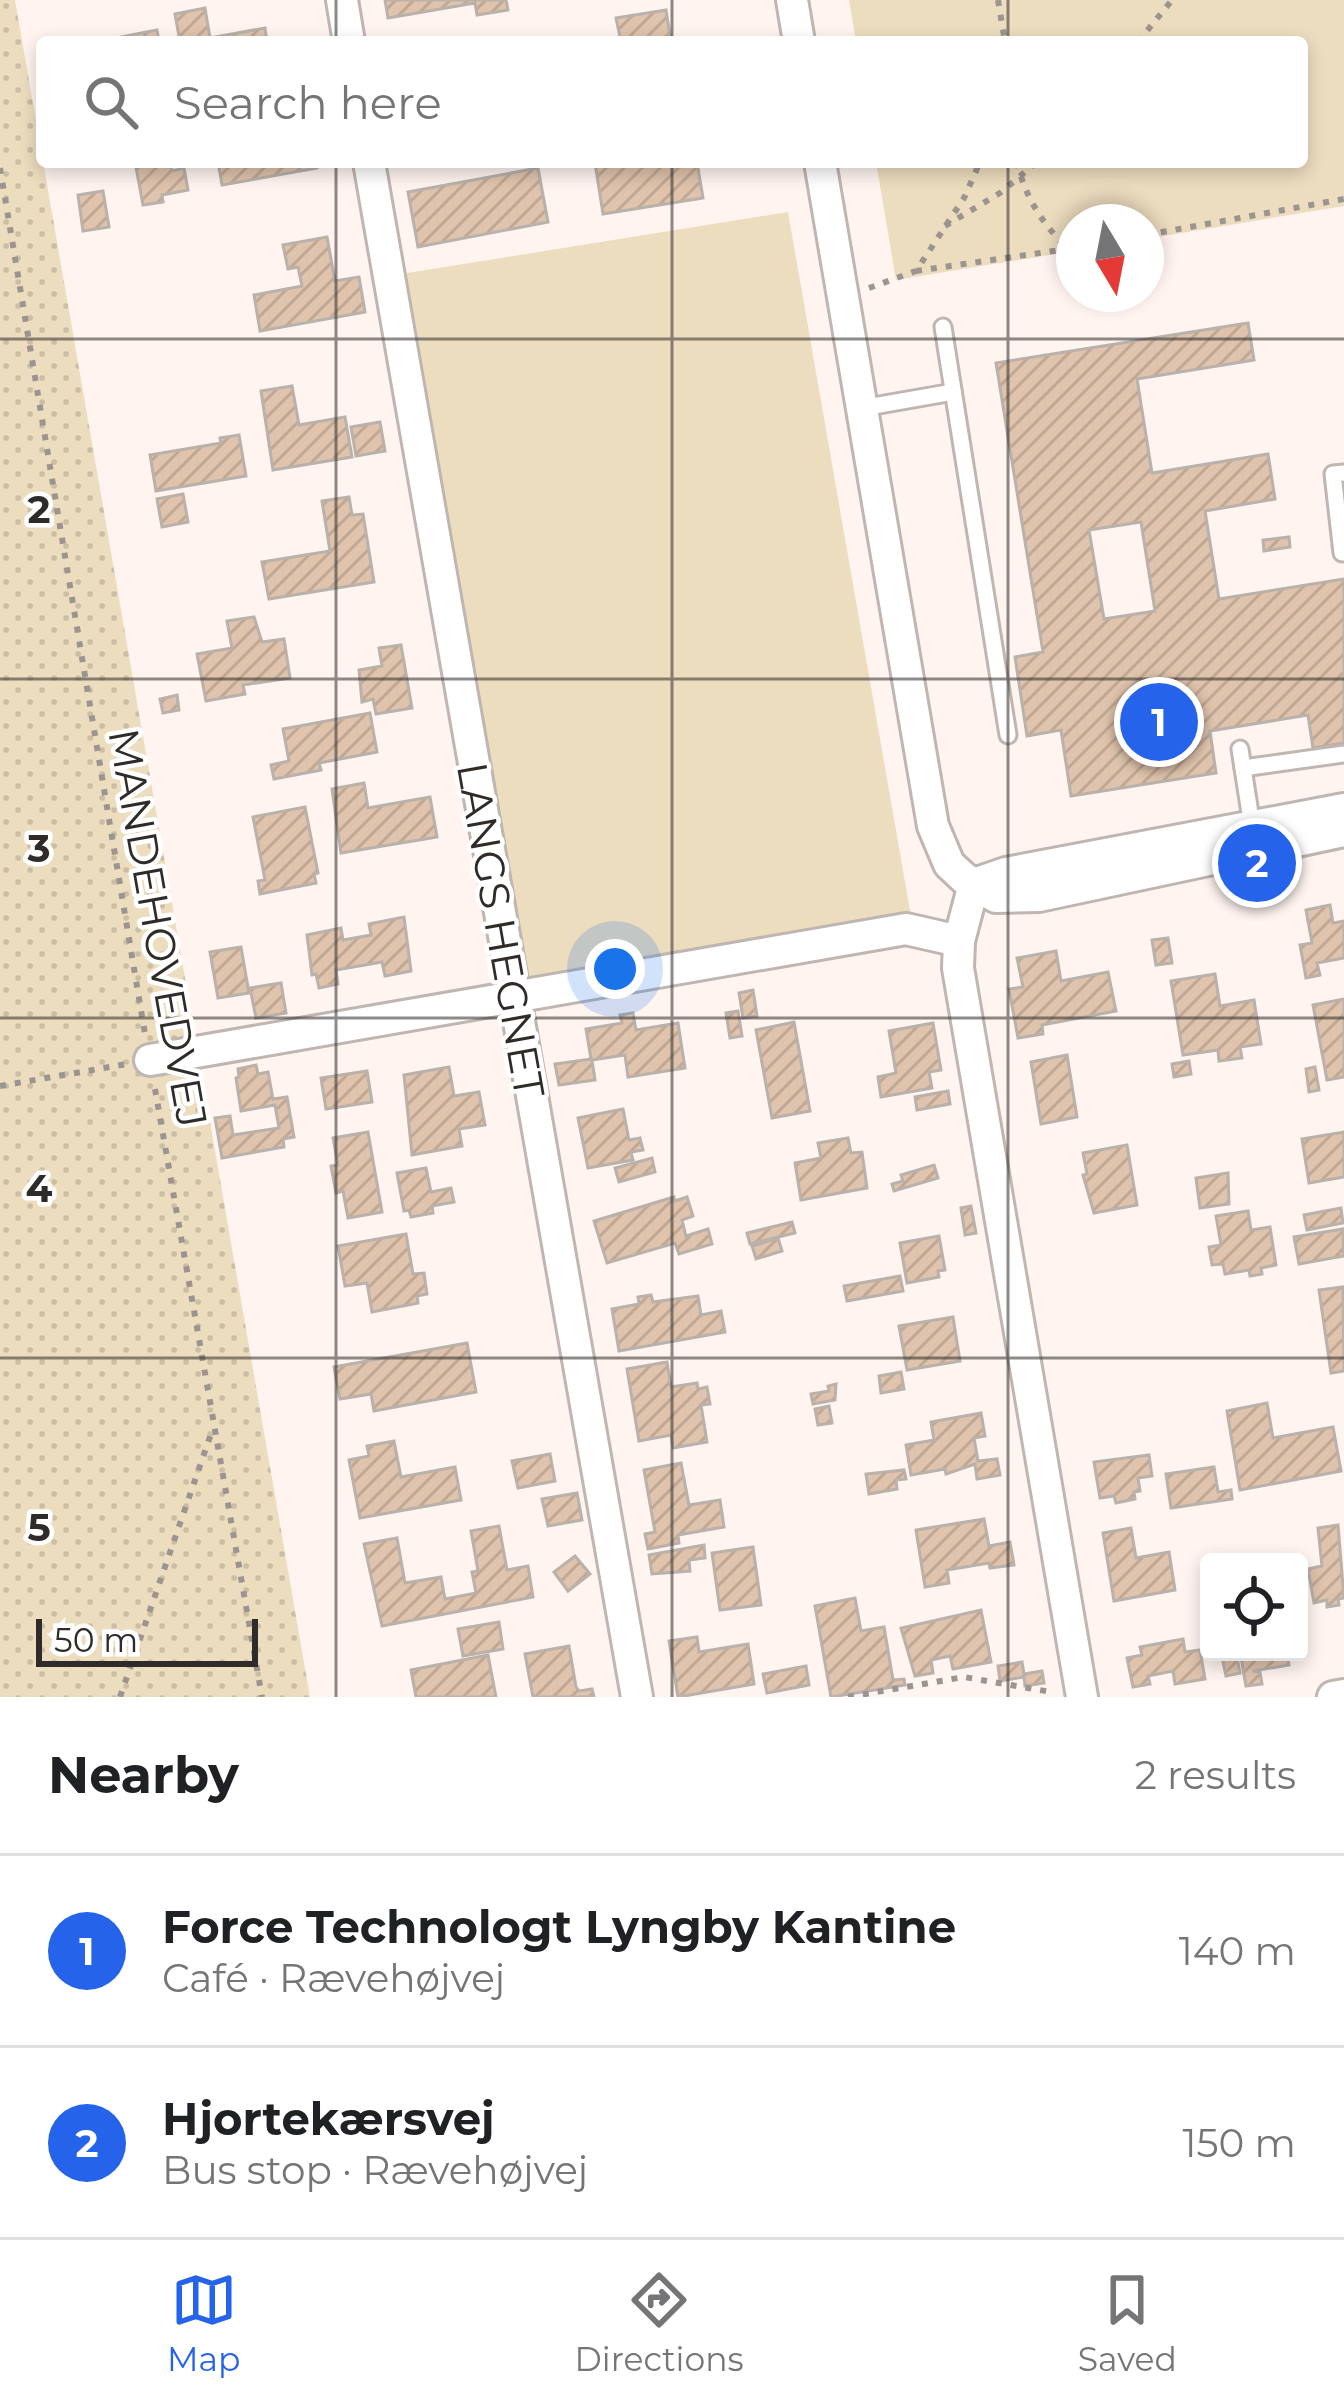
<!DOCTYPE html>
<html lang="en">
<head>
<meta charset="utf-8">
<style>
	:root { --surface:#fff; --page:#f6f6f6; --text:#202124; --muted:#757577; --line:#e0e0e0; --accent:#2563eb }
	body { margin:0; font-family:Montserrat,sans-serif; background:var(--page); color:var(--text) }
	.controls { position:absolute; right:36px; bottom:36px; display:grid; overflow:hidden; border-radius:12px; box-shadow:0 6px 18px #0003 }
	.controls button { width:108px; height:108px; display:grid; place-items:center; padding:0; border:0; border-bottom:3px solid var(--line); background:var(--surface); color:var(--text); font:60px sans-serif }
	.compass { position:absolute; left:1056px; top:204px; width:108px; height:108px; border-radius:50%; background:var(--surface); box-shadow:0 6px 18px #0003; rotate:170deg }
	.scale { position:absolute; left:36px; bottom:30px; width:222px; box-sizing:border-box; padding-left:12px; border:6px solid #2f2b29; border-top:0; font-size:33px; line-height:42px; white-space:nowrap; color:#2f2b29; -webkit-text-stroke:9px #fff; paint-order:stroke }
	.you { position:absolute; left:615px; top:969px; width:42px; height:42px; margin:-30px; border:9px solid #fff; border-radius:50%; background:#1a73e8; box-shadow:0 0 0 18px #1a73e833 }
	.badge { display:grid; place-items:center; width:78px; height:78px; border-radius:50%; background:var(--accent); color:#fff; font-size:39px; font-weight:700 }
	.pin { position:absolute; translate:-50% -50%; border:6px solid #fff; box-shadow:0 3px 12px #0006 }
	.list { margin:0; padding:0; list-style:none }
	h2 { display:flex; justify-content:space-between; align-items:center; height:156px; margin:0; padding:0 48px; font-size:51px }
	h2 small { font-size:39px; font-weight:400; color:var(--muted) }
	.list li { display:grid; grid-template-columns:78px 1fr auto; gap:36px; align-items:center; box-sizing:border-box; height:192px; padding:0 48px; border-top:3px solid var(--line) }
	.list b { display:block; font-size:45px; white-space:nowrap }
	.list p { margin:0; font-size:39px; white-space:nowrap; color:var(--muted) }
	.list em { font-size:39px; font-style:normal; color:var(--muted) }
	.icon { flex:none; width:66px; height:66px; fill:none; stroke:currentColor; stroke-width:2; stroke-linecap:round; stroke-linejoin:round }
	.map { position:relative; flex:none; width:1344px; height:1697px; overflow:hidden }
	.search { position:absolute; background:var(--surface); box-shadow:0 6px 18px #0003; left:36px; right:36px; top:36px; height:132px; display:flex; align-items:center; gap:30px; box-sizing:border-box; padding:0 42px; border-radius:12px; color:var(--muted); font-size:45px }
	.sheet { height:540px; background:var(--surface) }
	nav { display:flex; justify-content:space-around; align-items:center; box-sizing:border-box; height:168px; border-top:3px solid var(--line); background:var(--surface); font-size:33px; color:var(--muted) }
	nav a { display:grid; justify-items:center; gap:6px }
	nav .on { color:var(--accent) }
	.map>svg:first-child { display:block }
</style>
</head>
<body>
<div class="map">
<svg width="1344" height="1697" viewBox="0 0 1344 1697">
	<defs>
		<pattern id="park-dots" width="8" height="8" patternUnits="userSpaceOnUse" patternTransform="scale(3)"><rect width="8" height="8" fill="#edddbf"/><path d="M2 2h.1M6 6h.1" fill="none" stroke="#ccbea4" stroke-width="1.8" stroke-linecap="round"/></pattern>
		<pattern id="building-hatch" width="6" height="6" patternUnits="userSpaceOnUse" patternTransform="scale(3)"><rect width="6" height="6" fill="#dfc3ac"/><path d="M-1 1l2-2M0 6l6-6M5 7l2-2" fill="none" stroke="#c0a894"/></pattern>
	</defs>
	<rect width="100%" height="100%" fill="#fff4f0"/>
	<g fill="#edddbf">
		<polygon points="849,0 1344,0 1344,206 1146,239 1146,222 1074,222 1074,251 896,280 876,162 1302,162 1302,42 856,42"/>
		<polygon points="788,212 915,939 522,980 401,274"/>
	</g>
	<polygon fill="url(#park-dots)" points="0,0 15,0 310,1697 0,1697"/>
	<g fill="url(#building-hatch)" stroke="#b9b1aa" stroke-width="3" fill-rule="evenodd">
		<polygon points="385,0 506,0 508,10 477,15 475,3 388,18"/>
		<polygon points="205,8 210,38 265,28 267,42 180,42 175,14"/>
		<polygon points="666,10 671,42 621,42 616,18"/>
		<polygon points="157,30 159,42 122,42 121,37"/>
		<polygon points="135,162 171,162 172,171 184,168 188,190 162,195 163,202 143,205"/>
		<polygon points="218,162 316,162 317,168 222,185"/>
		<polygon points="697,162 703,198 603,214 595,163"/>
		<polygon points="538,168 548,222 418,247 408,192"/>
		<polygon points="103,191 109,227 83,231 78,195"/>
		<polygon points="327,237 335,281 359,277 365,312 260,331 254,295 302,286 298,267 288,269 283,245"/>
		<path d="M 1248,323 L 1254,360 L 1137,379 L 1152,473 L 1268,454 L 1275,499 L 1205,511 L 1219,599 L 1344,579 L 1344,743 L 1313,748 L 1308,715 L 1210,731 L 1216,773 L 1071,796 L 1061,730 L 1027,736 L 1015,657 L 1043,652 L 996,363 ZM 1141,522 L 1155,611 L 1104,619 L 1089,530 Z"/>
		<polygon points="292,386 299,425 345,417 352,457 273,470 261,391"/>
		<polygon points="380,422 385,451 356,456 351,427"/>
		<polygon points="239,435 246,476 156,491 150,455 221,443 220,438"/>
		<polygon points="183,494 188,522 162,527 157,499"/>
		<polygon points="349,497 352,515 363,514 374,582 269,599 262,562 330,551 322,501"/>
		<polygon points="1289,537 1290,547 1264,551 1263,540"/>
		<polygon points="254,617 262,642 284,639 290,678 243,685 245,694 206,701 197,654 232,648 227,621"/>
		<polygon points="401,645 412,708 376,714 373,699 362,702 359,670 382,666 379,648"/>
		<polygon points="177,695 179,710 163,713 160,699"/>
		<polygon points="370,713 377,752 319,763 321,770 274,779 271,765 289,761 283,729"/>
		<polygon points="364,783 368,808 430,797 437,837 341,853 332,789"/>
		<polygon points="305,807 318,873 314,874 316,883 260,894 258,881 265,880 253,817"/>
		<polygon points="1330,905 1333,923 1344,921 1344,958 1317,963 1320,975 1306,978 1300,945 1312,943 1306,910"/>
		<polygon points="404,917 411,971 385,976 382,962 336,970 338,984 319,988 316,974 312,975 307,935 341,928 343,940 371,935 369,924"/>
		<polygon points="1168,938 1172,963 1156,965 1152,940"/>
		<polygon points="241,947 249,993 218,998 210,952"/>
		<polygon points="1056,951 1061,981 1108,972 1116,1011 1042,1025 1043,1034 1018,1038 1009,989 1023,987 1017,958"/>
		<polygon points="1215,974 1220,1006 1254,1000 1261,1044 1240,1047 1242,1058 1219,1061 1218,1050 1183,1055 1171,981"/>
		<polygon points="281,983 286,1013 256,1018 250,988"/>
		<polygon points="753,990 757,1016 743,1018 739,993"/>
		<polygon points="1344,999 1344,1077 1327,1080 1313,1005"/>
		<polygon points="738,1011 742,1036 730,1038 726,1013"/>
		<polygon points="633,1013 636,1030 678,1023 685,1068 628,1077 625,1055 592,1060 595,1080 559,1085 555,1064 591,1059 586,1029 622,1023 620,1015"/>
		<polygon points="794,1022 810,1111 772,1118 756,1030"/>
		<polygon points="933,1023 941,1070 929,1072 932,1088 881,1097 878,1077 896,1073 889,1031"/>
		<polygon points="1067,1055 1077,1117 1041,1124 1031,1062"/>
		<polygon points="1189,1061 1191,1074 1174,1077 1172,1064"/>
		<polygon points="256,1065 258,1074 268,1072 273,1099 287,1097 294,1137 283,1139 284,1147 222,1158 215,1118 230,1116 233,1135 279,1128 275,1105 241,1111 236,1078 239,1077 238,1069"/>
		<polygon points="449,1067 454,1096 479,1092 485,1125 459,1129 462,1146 412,1155 404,1075"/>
		<polygon points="1315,1067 1319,1090 1309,1092 1306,1069"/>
		<polygon points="367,1071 372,1102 326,1109 321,1078"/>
		<polygon points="948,1091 950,1104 917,1110 915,1097"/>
		<polygon points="623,1109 629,1140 640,1138 643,1150 631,1152 633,1160 588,1168 578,1118"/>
		<polygon points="368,1132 382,1212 348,1218 343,1191 336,1193 331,1166 338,1165 333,1138"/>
		<polygon points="1344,1132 1344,1177 1309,1183 1302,1139"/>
		<polygon points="848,1138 851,1153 862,1152 867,1188 801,1200 795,1163 821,1158 818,1143"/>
		<polygon points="1127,1145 1137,1205 1094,1213 1083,1175 1087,1174 1083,1153"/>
		<polygon points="652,1158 655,1172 619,1182 615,1168"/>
		<polygon points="934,1165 938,1178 894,1191 892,1184 903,1181 901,1175"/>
		<polygon points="426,1168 431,1192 451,1188 454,1202 432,1206 433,1213 411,1217 409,1210 404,1211 397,1173"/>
		<polygon points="1228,1173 1229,1204 1200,1208 1196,1178"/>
		<polygon points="674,1197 675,1201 687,1197 693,1216 682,1220 686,1236 708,1229 712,1244 679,1254 675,1243 607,1263 594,1221"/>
		<polygon points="971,1206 976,1233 965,1235 961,1208"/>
		<polygon points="1341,1208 1343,1223 1307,1230 1304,1215"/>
		<polygon points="1248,1211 1251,1230 1270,1227 1276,1265 1261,1268 1262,1274 1250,1276 1249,1270 1225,1274 1223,1264 1212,1265 1209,1247 1221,1245 1216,1216"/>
		<polygon points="792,1222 795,1233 750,1244 747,1233"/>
		<polygon points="1343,1229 1344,1256 1299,1264 1294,1237"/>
		<polygon points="406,1234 413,1274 424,1273 427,1294 417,1296 418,1303 372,1312 367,1283 345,1286 338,1246"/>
		<polygon points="939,1236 945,1270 938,1271 939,1277 907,1283 900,1243"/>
		<polygon points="778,1238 782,1251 756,1259 752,1246"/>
		<polygon points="900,1276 903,1291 847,1301 844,1286"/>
		<polygon points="1343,1287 1344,1371 1331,1373 1319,1290"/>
		<polygon points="651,1295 653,1302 698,1296 701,1315 721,1311 725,1332 619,1351 612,1309 639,1304 638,1297"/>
		<polygon points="953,1317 960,1361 907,1370 899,1326"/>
		<polygon points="467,1343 476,1392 374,1411 371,1394 340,1399 334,1367"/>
		<polygon points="667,1362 671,1387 697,1383 698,1389 707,1387 710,1404 701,1405 707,1442 673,1448 671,1435 639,1441 627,1369"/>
		<polygon points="901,1372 904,1389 881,1393 879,1376"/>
		<polygon points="836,1384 835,1400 813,1404 811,1394 829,1391 828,1386"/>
		<polygon points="1267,1403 1273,1438 1333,1427 1341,1471 1240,1490 1227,1411"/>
		<polygon points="829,1406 832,1423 818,1425 815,1409"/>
		<polygon points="981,1413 985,1436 974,1438 978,1461 997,1459 1000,1475 977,1479 975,1464 946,1474 945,1469 911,1475 906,1445 934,1440 931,1422"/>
		<polygon points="394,1441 401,1477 455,1467 461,1500 360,1518 349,1460 369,1456 367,1446"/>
		<polygon points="550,1454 555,1481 518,1488 512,1461"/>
		<polygon points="1149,1455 1152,1476 1138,1478 1140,1491 1134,1492 1135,1499 1116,1503 1114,1496 1100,1498 1094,1462"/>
		<polygon points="681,1463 689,1505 720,1500 724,1527 678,1535 679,1543 648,1549 645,1534 655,1532 644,1470"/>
		<polygon points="1214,1467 1218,1492 1231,1490 1232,1499 1171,1508 1166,1474"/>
		<polygon points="904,1470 906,1479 896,1480 897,1489 869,1494 866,1474"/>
		<polygon points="577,1493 582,1520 548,1526 542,1499"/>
		<polygon points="984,1519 989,1546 1010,1542 1014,1565 990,1568 989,1563 947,1570 949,1583 925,1587 916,1530"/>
		<polygon points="1338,1525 1344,1598 1338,1599 1339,1605 1327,1607 1327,1600 1314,1603 1308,1569 1322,1566 1318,1528"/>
		<polygon points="499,1526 507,1570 528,1566 533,1597 382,1626 364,1544 397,1538 405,1583 441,1577 445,1599 476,1593 472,1572 478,1571 471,1531"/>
		<polygon points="1131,1528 1136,1558 1169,1552 1175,1590 1114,1601 1103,1533"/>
		<polygon points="704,1545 705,1558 689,1560 690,1571 652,1574 649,1555"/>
		<polygon points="753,1547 761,1605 720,1610 712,1553"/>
		<polygon points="575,1556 590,1574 568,1591 554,1572"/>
		<polygon points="855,1598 861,1631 884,1627 893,1680 904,1679 905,1685 831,1697 815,1606"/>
		<polygon points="981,1610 991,1662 953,1669 950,1656 931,1660 933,1673 915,1676 901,1628"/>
		<polygon points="499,1622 503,1649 463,1656 458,1629"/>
		<polygon points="697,1637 699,1652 748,1644 754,1684 678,1697 669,1641"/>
		<polygon points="1183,1639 1185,1652 1200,1650 1205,1679 1175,1684 1173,1671 1148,1676 1150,1684 1133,1687 1127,1658 1142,1655 1140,1647"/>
		<polygon points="569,1646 576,1687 579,1691 592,1689 594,1697 533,1697 525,1654"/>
		<polygon points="1221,1652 1236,1652 1240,1673 1226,1676"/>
		<polygon points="1240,1652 1287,1652 1289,1665 1253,1671 1260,1672 1262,1684 1246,1686"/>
		<polygon points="488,1655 496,1697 416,1697 411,1670"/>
		<polygon points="1022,1662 1024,1674 1042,1671 1044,1683 1025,1686 1024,1677 1000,1681 998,1666"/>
		<polygon points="806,1666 809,1685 767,1693 763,1674"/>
	</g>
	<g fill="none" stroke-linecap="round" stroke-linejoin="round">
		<g stroke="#bfb5b1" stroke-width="21">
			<g id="lane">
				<polyline points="943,327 1008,735"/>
				<polyline points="862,408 953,392"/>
				<polyline points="1342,553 1333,474 1344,473"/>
				<polyline points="1240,749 1252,826"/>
				<polyline points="1243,768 1344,754"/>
			</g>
		</g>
		<g stroke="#bfb5b1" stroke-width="36">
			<g id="street">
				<polyline points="342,0 349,42"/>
				<polyline points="792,0 799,42"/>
				<polyline points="369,162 637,1697"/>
				<polyline points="820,162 933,826 949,864 964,878 996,897 1039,896 1344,831"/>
				<polyline points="974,884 959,941 958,968 1082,1697"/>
				<polyline points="974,884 1006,873 1344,809"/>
				<polyline points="150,1060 906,929 959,941"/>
				<polyline points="1333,1697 1344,1695"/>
			</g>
		</g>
		<g stroke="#9c9491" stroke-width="6" stroke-dasharray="6 9" stroke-linecap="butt">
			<polyline points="998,0 1005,42"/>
			<polyline points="1138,42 1172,0"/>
			<path d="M 1017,162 C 1025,197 1042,223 1067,248"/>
			<polyline points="0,168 145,1034"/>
			<polyline points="945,226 1000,193 1037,162"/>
			<polyline points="1146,235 1344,199"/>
			<polyline points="916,271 1074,248"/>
			<polyline points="869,288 916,271 964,198 980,162"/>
			<polyline points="0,1086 127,1064"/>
			<polyline points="155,1089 262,1697"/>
			<polyline points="120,1697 213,1428"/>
			<polyline points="848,1697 964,1677 1051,1692"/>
		</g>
		<use href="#lane" stroke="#fff" stroke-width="15"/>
		<use href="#street" stroke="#fff" stroke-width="30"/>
	</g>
	<path fill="none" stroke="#2f2b29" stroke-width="3" stroke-opacity="0.55" d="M 336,0 L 336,42M 672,0 L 672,42M 1008,0 L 1008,42M 336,162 L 336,1697M 672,162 L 672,1697M 1008,162 L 1008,1697M 0,339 L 1344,339M 0,679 L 1344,679M 0,1018 L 1344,1018M 0,1358 L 1344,1358"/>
	<g text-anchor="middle" stroke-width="9" stroke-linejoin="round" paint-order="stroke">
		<g font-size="42" fill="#2f2b29" stroke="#fff">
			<text transform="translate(158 928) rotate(80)" y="15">MANDEHOVEDVEJ</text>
			<text transform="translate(501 930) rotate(80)" y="15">LANGS HEGNET</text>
		</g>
	</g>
	<g font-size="39" text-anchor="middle" font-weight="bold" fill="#2f2b29" stroke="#fff" stroke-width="9" stroke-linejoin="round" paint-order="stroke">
		<text x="39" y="523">2</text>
		<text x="39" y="862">3</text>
		<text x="39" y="1202">4</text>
		<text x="39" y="1541">5</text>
	</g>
</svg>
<div class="controls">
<button><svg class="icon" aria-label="locate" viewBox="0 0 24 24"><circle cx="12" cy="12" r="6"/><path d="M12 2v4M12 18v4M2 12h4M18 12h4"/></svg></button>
</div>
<svg class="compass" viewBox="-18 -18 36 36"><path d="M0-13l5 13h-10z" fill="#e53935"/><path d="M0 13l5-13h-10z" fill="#757577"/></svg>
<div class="scale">50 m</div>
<div class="you"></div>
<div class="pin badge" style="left:1159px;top:722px">1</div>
<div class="pin badge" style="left:1257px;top:863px">2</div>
<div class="search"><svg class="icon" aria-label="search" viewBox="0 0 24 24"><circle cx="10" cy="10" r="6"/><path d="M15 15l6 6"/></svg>Search here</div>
</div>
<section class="sheet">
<h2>Nearby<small>2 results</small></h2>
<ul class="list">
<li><span class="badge">1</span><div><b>Force Technologt Lyngby Kantine</b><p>Café · Rævehøjvej</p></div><em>140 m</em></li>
<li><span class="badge">2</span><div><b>Hjortekærsvej</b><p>Bus stop · Rævehøjvej</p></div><em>150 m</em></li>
</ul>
</section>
<nav>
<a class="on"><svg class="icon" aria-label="map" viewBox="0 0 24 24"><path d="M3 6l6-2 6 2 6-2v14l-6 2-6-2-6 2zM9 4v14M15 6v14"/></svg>Map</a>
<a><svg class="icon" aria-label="directions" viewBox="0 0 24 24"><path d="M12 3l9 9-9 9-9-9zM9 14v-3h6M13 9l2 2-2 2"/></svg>Directions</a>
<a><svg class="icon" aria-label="saved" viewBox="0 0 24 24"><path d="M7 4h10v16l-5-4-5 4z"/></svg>Saved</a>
</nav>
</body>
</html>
